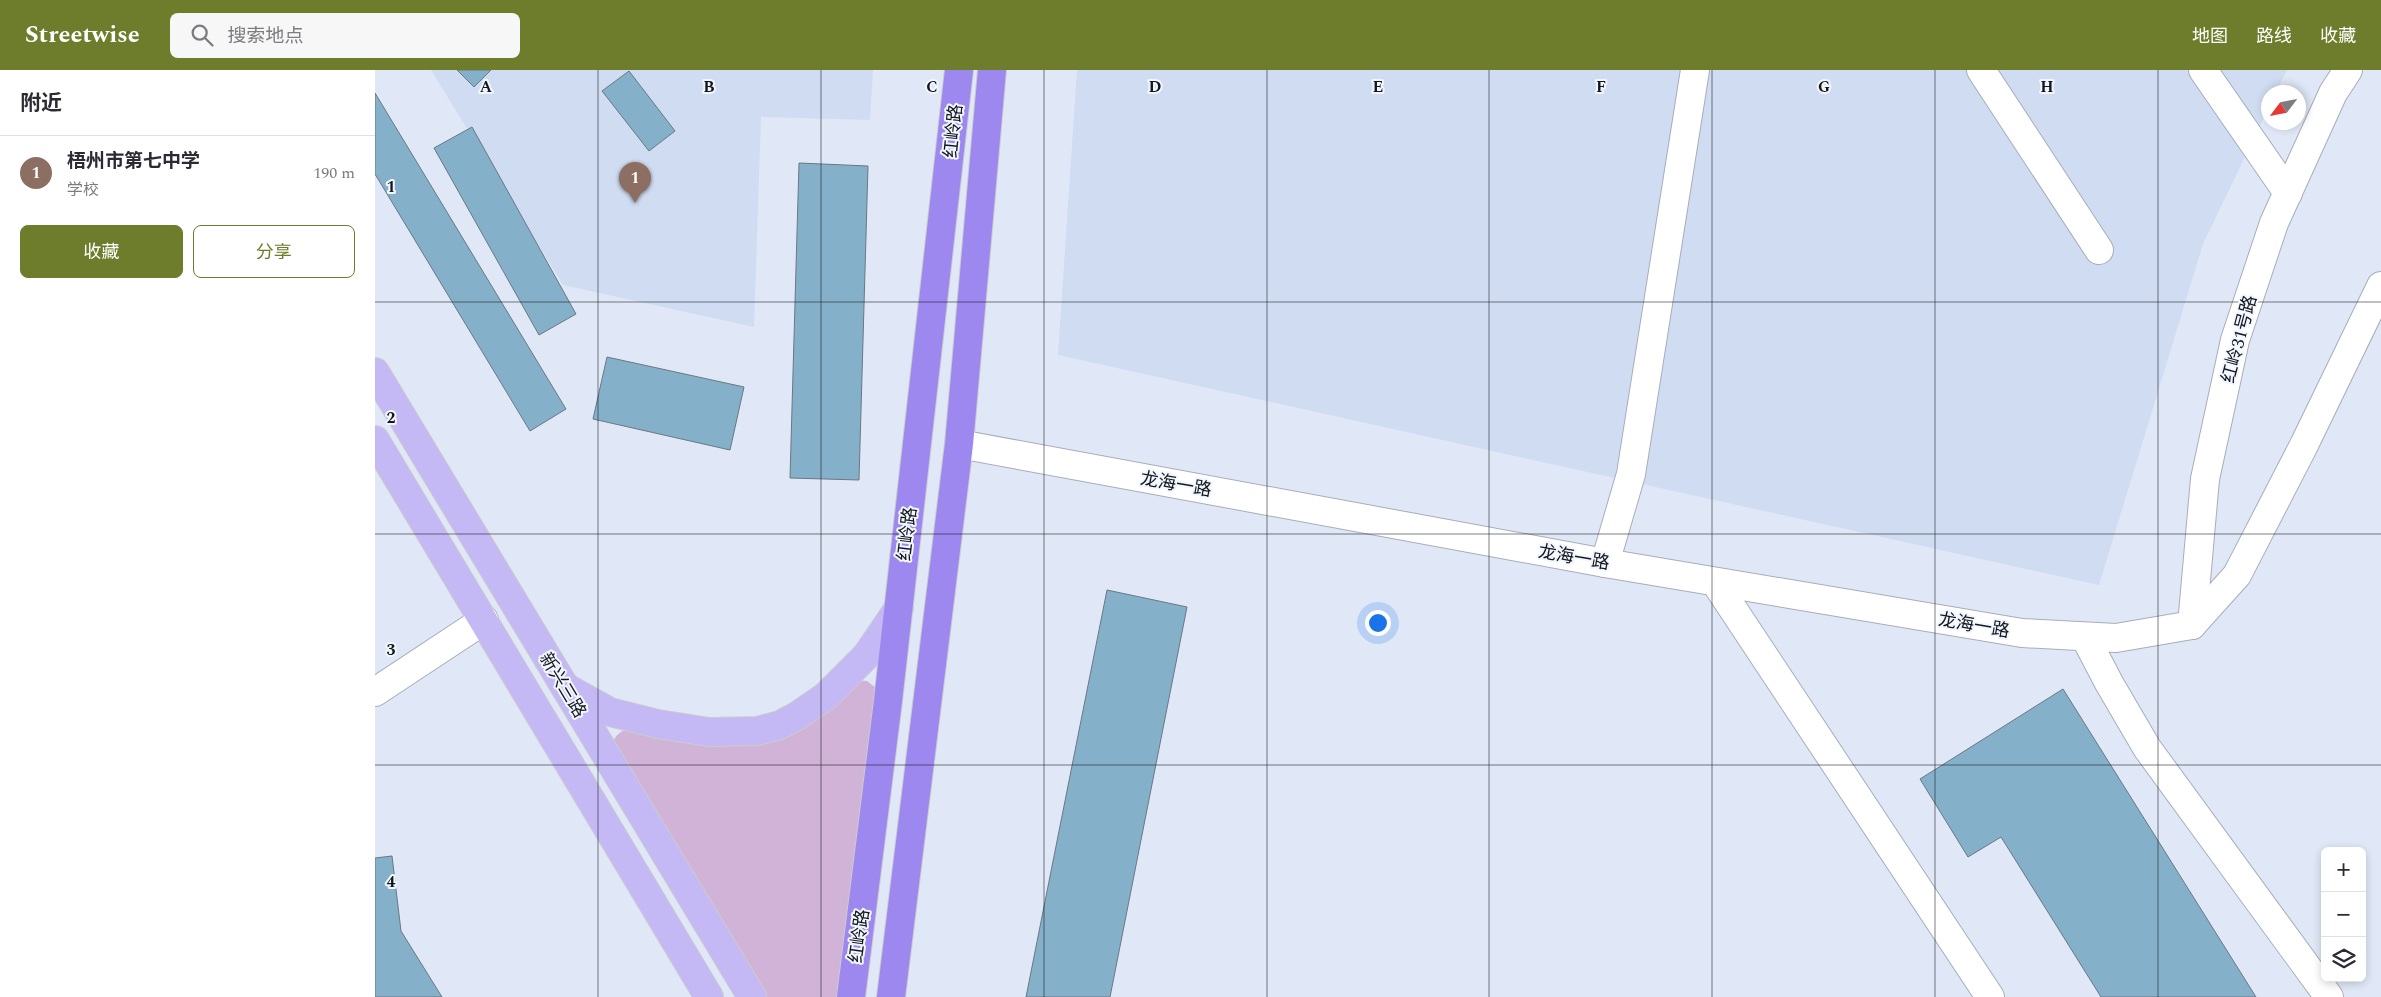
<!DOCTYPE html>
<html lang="zh">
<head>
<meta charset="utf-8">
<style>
	:root { --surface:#fff; --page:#f7f7f7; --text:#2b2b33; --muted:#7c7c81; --line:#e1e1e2; --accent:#6d7d2c }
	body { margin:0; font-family:Spectral,"Noto Sans SC",serif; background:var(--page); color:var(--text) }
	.controls { position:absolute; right:15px; bottom:15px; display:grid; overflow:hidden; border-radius:8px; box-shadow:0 2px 8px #0003 }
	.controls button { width:45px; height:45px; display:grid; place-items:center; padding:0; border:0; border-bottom:1px solid var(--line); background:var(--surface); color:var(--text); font:25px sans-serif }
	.compass { position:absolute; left:1886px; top:15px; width:45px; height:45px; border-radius:50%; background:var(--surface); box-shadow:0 2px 8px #0003; rotate:238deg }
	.you { position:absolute; left:1002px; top:552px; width:18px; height:18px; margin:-12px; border:4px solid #fff; border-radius:50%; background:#1a73e8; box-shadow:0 0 0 8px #1a73e833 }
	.badge { display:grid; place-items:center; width:32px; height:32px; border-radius:50%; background:var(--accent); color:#fff; font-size:16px; font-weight:700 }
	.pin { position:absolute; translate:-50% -41px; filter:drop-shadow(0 1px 2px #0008) }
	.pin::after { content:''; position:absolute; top:26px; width:18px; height:15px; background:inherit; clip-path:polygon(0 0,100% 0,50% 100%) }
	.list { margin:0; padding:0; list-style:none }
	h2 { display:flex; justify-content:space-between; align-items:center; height:65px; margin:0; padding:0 20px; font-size:21px }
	h2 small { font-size:16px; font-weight:400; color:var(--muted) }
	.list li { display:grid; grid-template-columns:32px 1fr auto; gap:15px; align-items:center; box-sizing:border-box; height:75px; padding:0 20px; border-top:1px solid var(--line) }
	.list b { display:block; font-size:19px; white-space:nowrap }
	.list p { margin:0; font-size:16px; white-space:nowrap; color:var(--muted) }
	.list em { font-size:16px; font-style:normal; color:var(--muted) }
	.actions { display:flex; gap:10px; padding:15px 20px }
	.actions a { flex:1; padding:11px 0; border:1px solid var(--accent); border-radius:8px; text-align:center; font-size:18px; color:var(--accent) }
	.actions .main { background:var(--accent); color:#fff }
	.icon { flex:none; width:28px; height:28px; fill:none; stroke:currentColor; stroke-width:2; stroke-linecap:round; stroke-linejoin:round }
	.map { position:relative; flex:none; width:2006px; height:927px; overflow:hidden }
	header { display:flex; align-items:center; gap:30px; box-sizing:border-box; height:70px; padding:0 25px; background:var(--accent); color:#fff }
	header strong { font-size:24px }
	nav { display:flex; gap:28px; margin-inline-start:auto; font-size:18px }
	.search { width:350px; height:45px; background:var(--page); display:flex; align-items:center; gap:12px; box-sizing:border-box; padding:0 18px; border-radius:8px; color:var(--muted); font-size:19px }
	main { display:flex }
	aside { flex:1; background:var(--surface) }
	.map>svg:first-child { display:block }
</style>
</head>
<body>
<header>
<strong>Streetwise</strong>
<div class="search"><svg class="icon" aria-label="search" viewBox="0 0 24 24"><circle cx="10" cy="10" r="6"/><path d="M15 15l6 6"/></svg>搜索地点</div>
<nav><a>地图</a><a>路线</a><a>收藏</a></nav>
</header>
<main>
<aside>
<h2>附近<small></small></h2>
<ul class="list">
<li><span class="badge" style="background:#8d6e63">1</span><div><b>梧州市第七中学</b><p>学校</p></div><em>190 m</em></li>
</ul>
<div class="actions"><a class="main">收藏</a><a>分享</a></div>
</aside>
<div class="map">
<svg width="2006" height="927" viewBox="0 0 2006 927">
	<rect width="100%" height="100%" fill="#e0e8f7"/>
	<g fill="#d0dcf1">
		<polygon points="56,0 498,0 495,50 386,47 379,257 188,215"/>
		<polygon points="702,0 1912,0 1901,22 1894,22 1893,39 1828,174 1724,515 683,285"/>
	</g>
	<path fill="#d0b3d7" d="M 479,610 L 492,611 L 501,618 L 476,927 L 377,927 L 233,689 C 237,673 238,663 255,658 L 382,661 Z"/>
	<g fill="#85b0ca" stroke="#6a7881">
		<polygon points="82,0 116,0 99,17"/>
		<polygon points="254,1 300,61 274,81 227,21"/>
		<polygon points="0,23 191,339 155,361 0,104"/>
		<polygon points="97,57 201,244 164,265 59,78"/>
		<polygon points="424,93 493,96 484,410 415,408"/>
		<polygon points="232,287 369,317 355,380 218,349"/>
		<polygon points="732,520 812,537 735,927 651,927"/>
		<polygon points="1688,619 1881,927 1726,927 1626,767 1593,787 1545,709"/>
		<polygon points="17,786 26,861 67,927 0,927 0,788"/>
	</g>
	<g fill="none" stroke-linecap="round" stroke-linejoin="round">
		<g stroke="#a6adbb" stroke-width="30">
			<g id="minor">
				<polyline points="1606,0 1724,180"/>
				<polyline points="1828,0 1913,123"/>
				<polyline points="584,374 1230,493 1647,563 1741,568 1817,555"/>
				<polyline points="1230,493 1256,404 1320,0"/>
				<polyline points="1340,512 1615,927"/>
				<polyline points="1817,555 1830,409 1860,270 1899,153 1958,23 1973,0"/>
				<polyline points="1817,555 1862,505 1929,375 2006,216"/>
				<polyline points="1710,567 1734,613 1772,678 1954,927"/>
				<polyline points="0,622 109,550"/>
			</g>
		</g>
		<g stroke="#cbcccd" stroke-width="30">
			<g id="major">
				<polyline points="0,302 377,927"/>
				<polyline points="0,370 334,927"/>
				<polyline points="190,617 235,642 283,654 334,662 382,661 405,655 422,646 451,626 492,585 524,538"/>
			</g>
		</g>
		<g stroke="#cbcccd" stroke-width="30">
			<g id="highway">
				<polyline points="476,927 513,631 584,0"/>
				<polyline points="516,927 584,374 617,0"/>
			</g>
		</g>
		<use href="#minor" stroke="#fff" stroke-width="28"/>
		<use href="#major" stroke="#c4b8f5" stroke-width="28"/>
		<use href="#highway" stroke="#9d88ef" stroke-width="28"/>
	</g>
	<path fill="none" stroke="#13161b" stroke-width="1" stroke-opacity="0.55" d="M 223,0 L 223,927M 446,0 L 446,927M 669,0 L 669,927M 892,0 L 892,927M 1114,0 L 1114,927M 1337,0 L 1337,927M 1560,0 L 1560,927M 1783,0 L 1783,927M 0,232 L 2006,232M 0,464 L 2006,464M 0,695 L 2006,695"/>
	<g text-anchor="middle" stroke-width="4" stroke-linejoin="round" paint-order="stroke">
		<g font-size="18" fill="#13161b" stroke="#f1f6ff">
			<text transform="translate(578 61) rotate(-84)" y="6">红岭路</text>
			<text transform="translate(1864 269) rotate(-75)" y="6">红岭31号路</text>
			<text transform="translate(801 414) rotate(10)" y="6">龙海一路</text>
			<text transform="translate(532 464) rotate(-83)" y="6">红岭路</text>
			<text transform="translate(1199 487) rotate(10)" y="6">龙海一路</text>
			<text transform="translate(1599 555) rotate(10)" y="6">龙海一路</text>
			<text transform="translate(188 615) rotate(59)" y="6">新兴三路</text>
			<text transform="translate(484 866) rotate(-82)" y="6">红岭路</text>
		</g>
	</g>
	<g font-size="16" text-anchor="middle" font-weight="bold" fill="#13161b" stroke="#f1f6ff" stroke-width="4" stroke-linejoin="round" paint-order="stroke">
		<text x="111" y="22">A</text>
		<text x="334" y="22">B</text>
		<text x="557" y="22">C</text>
		<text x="780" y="22">D</text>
		<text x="1003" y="22">E</text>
		<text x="1226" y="22">F</text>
		<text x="1449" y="22">G</text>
		<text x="1672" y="22">H</text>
		<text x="16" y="122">1</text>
		<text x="16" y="353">2</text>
		<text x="16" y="585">3</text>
		<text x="16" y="817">4</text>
	</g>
</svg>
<div class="controls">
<button>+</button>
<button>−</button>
<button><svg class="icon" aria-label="layers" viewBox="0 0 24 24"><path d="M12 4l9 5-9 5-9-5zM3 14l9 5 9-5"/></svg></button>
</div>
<svg class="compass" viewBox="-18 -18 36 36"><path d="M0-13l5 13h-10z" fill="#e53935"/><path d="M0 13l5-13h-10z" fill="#7c7c81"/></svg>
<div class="you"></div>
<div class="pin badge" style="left:260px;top:133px;background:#8d6e63">1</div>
</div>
</main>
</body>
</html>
